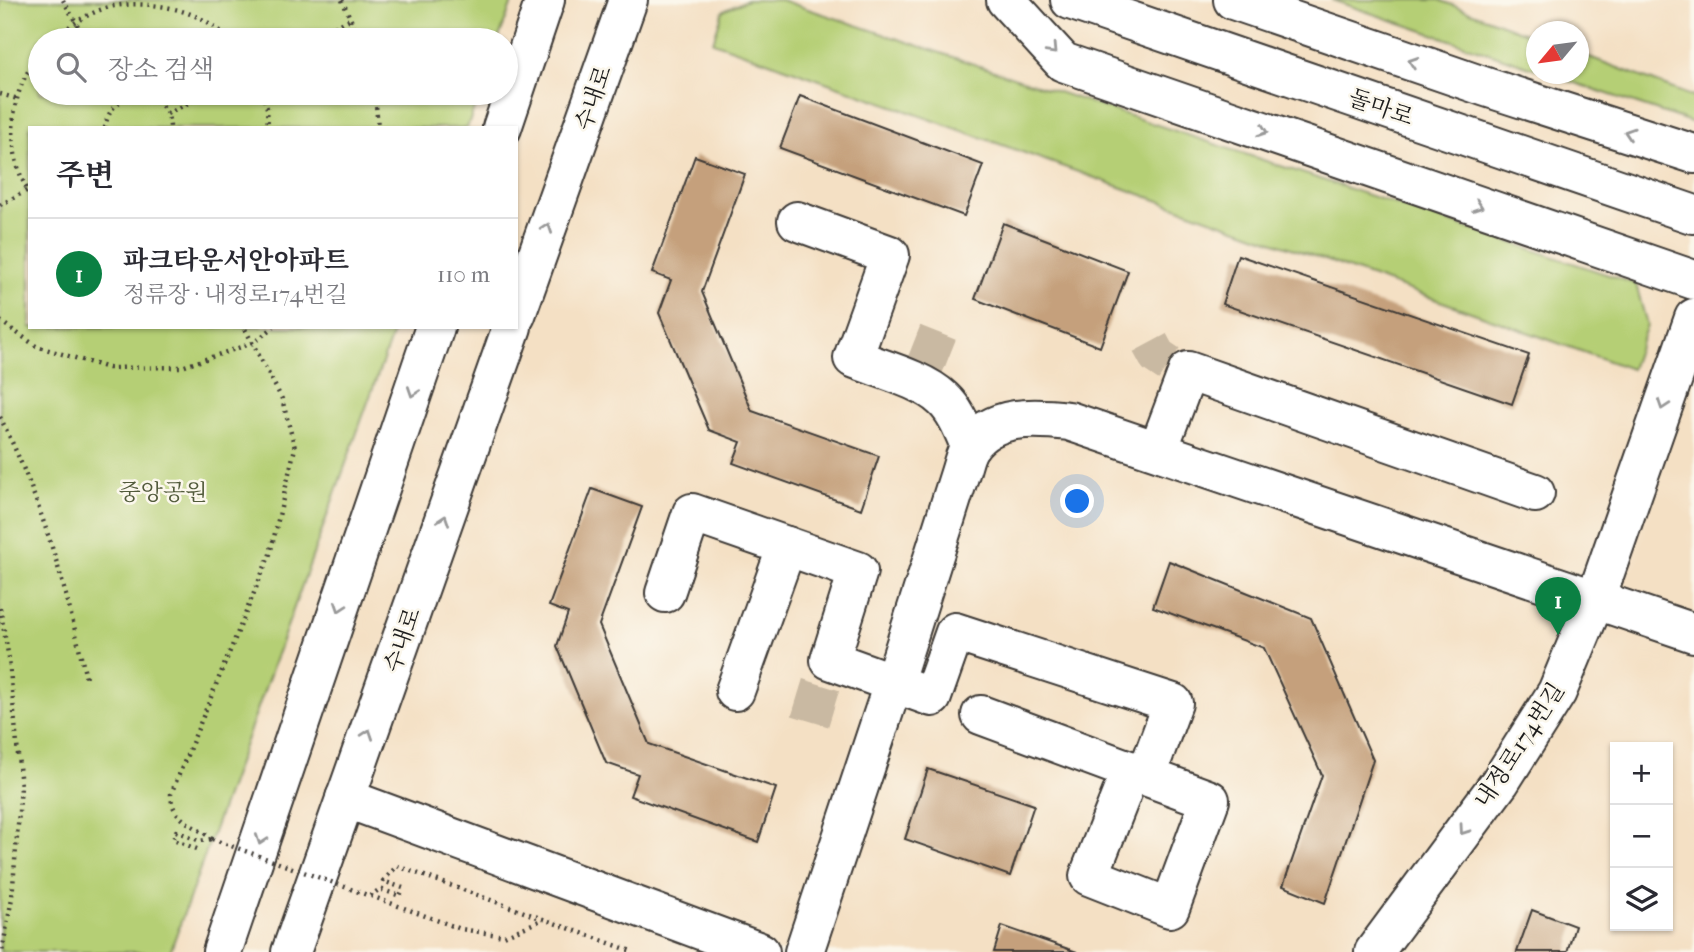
<!DOCTYPE html>
<html lang="ko">
<head>
<meta charset="utf-8">
<style>
	:root { --surface:#fff; --page:#f2f2f3; --text:#2b2b33; --muted:#7c7c81; --line:#e1e1e2; --accent:#0b8043 }
	body { margin:0; font-family:"IM FELL French Canon","Noto Serif KR",serif; background:var(--page); color:var(--text) }
	.controls { position:absolute; right:21px; bottom:21px; display:grid; overflow:hidden; border-radius:0px; box-shadow:0 2px 5px #0004 }
	.controls button { width:63px; height:63px; display:grid; place-items:center; padding:0; border:0; border-bottom:2px solid var(--line); background:var(--surface); color:var(--text); font:35px sans-serif }
	.compass { position:absolute; left:1526px; top:21px; width:63px; height:63px; border-radius:50%; background:var(--surface); box-shadow:0 2px 5px #0004; rotate:241deg }
	.you { position:absolute; left:1078px; top:502px; width:24px; height:24px; margin:-18px; border:5px solid #fff; border-radius:50%; background:#1a73e8; box-shadow:0 0 0 10px #1a73e833 }
	.badge { display:grid; place-items:center; width:46px; height:46px; border-radius:50%; background:var(--accent); color:#fff; font-size:23px; font-weight:700 }
	.pin { position:absolute; translate:-50% -58px; filter:drop-shadow(0 2px 4px #0008) }
	.pin::after { content:''; position:absolute; top:37px; width:24px; height:21px; background:inherit; clip-path:polygon(0 0,100% 0,50% 100%) }
	.list { margin:0; padding:0; list-style:none }
	h2 { display:flex; justify-content:space-between; align-items:center; height:91px; margin:0; padding:0 28px; font-size:30px }
	h2 small { font-size:23px; font-weight:400; color:var(--muted) }
	.list li { display:grid; grid-template-columns:46px 1fr auto; gap:21px; align-items:center; box-sizing:border-box; height:112px; padding:0 28px; border-top:2px solid var(--line) }
	.list b { display:block; font-size:26px; white-space:nowrap }
	.list p { margin:0; font-size:23px; white-space:nowrap; color:var(--muted) }
	.list em { font-size:23px; font-style:normal; color:var(--muted) }
	.icon { flex:none; width:38px; height:38px; fill:none; stroke:currentColor; stroke-width:2; stroke-linecap:round; stroke-linejoin:round }
	.map { position:relative; flex:none; width:1694px; height:952px; overflow:hidden }
	.search { position:absolute; background:var(--surface); box-shadow:0 2px 5px #0004; left:28px; top:28px; width:490px; height:77px; display:flex; align-items:center; gap:18px; box-sizing:border-box; padding:0 24px; border-radius:38px; color:var(--muted); font-size:26px }
	.panel { position:absolute; background:var(--surface); box-shadow:0 2px 5px #0004; left:28px; top:126px; width:490px; height:203px; border-radius:0px }
	.map>svg:first-child { display:block }
</style>
</head>
<body>
<div class="map">
<svg width="1694" height="952" viewBox="0 0 1694 952">
	<rect width="100%" height="100%" fill="#fbf7ec"/>
	<filter id="ink" filterUnits="userSpaceOnUse"><feTurbulence type="fractalNoise" baseFrequency=".0143" numOctaves="2"/><feDisplacementMap in="SourceGraphic" scale="14" xChannelSelector="R" yChannelSelector="G"/><feConvolveMatrix kernelMatrix="1 2 1 2 8 2 1 2 1" color-interpolation-filters="sRGB"/></filter>
	<filter id="wash" filterUnits="userSpaceOnUse"><feTurbulence type="fractalNoise" baseFrequency=".00686" numOctaves="4" result="noise"/><feDisplacementMap in="SourceGraphic" scale="28" xChannelSelector="R" yChannelSelector="G"/><feGaussianBlur stdDeviation="1.57" result="paint"/><feColorMatrix in="noise" values="0 0 0 0 0 0 0 0 0 0 0 0 0 0 0 0 0 1.4 0 .05"/><feComposite in="paint" operator="in"/></filter>
	<g filter="url(#wash)">
		<rect width="100%" height="100%" fill="#f4e0c4"/>
		<g fill="#b5cf74" stroke="#687648" stroke-width="2">
			<polygon points="0,0 513,0 498,40 40,40 40,93 480,93 467,128 30,128 30,327 395,327 170,952 0,952"/>
			<polygon points="747,0 781,0 1636,284 1647,325 1631,369 713,42 723,11"/>
			<polygon points="1332,0 1439,0 1536,37 1536,69"/>
			<polygon points="1579,53 1694,97 1694,123 1548,74 1578,74"/>
		</g>
		<g id="blocks">
			<g fill="#c5a07c">
				<polygon points="800,96 983,165 964,216 780,148"/>
				<polygon points="695,156 745,174 702,292 752,411 879,456 861,509 733,463 741,442 709,430 659,313 671,280 652,273"/>
				<polygon points="1003,223 1128,271 1100,347 975,299"/>
				<polygon points="1238,255 1529,355 1512,404 1222,304"/>
				<polygon points="592,489 642,507 599,625 649,744 776,788 758,842 630,796 638,774 606,763 557,646 568,613 549,606"/>
				<polygon points="1169,561 1311,618 1373,760 1325,903 1283,886 1322,775 1264,648 1153,607"/>
				<polygon points="928,769 1034,805 1010,876 905,839"/>
				<polygon points="1532,910 1575,926 1567,952 1517,952"/>
				<polygon points="1002,926 1077,952 994,952"/>
			</g>
		</g>
	</g>
	<g filter="url(#ink)">
		<use href="#blocks" fill-opacity="0" stroke="#3c3935" stroke-width="2"/>
		<g fill="none" stroke-linecap="round" stroke-linejoin="round">
			<g stroke="#c9b9a2" stroke-width="38" stroke-dasharray="38 19" stroke-linecap="butt">
				<polyline points="1150,343 1157,356 1169,364"/>
				<polyline points="924,368 941,325"/>
				<polyline points="810,721 824,675"/>
			</g>
			<g stroke="#3c3935" stroke-width="42">
				<g id="minor">
					<path d="M 797,221 L 890,255 L 853,358 C 880,369 922,379 943,399 C 956,411 963,430 970,446"/>
					<polyline points="1158,450 1188,371 1535,493"/>
					<polyline points="665,593 692,513 858,571 830,660 932,697 955,632 1173,703 1146,776"/>
					<polyline points="735,691 787,546"/>
					<polyline points="981,715 1210,800 1170,908 1089,876 1131,770"/>
					<polyline points="345,798 760,952"/>
					<path d="M 804,952 L 893,684 L 960,473 C 963,464 965,453 970,446 C 993,414 1035,417 1069,421 L 1694,633"/>
					<polyline points="1374,952 1500,782 1557,692 1596,598 1694,318"/>
				</g>
			</g>
			<g stroke="#3c3935" stroke-width="42">
				<g id="major">
					<polyline points="1006,0 1063,62 1694,280"/>
					<polyline points="1070,0 1692,214"/>
					<polyline points="1233,0 1486,87 1694,154"/>
					<polyline points="502,128 545,0"/>
					<polyline points="516,315 628,0"/>
					<polyline points="222,952 435,327"/>
					<polyline points="291,952 512,327"/>
				</g>
			</g>
			<g stroke="#3c3935" stroke-width="4.5" stroke-dasharray="2 5" stroke-linecap="butt">
				<polyline points="63,0 86,40"/>
				<polyline points="342,0 360,40"/>
				<path d="M 52,40 C 70,25 90,11 114,6 C 153,0 203,10 230,40"/>
				<polyline points="310,40 350,19"/>
				<polyline points="117,93 121,100"/>
				<polyline points="262,93 267,108 268,128"/>
				<polyline points="375,93 378,128"/>
				<polyline points="0,94 18,99"/>
				<polyline points="167,114 208,93"/>
				<path d="M 105,128 C 111,84 169,86 170,128"/>
				<path d="M 30,194 C 9,162 8,111 25,77 C 29,69 35,61 40,54"/>
				<polyline points="0,205 30,189"/>
				<polyline points="0,321 36,346 108,368 182,367 253,343 274,327"/>
				<path d="M 0,417 C 41,499 67,589 86,679"/>
				<polyline points="0,608 9,659 21,787 12,898 2,952"/>
				<path d="M 212,839 C 195,825 171,820 171,794 L 270,554 L 295,448 L 282,399 L 244,327"/>
				<polyline points="197,849 173,840 176,831 200,841 211,839"/>
				<polyline points="370,896 380,889 400,896 403,888 383,881 397,866 634,952"/>
				<polyline points="371,896 461,929 504,936 544,919"/>
			</g>
			<use href="#minor" stroke="#fff" stroke-width="38"/>
			<use href="#major" stroke="#fff" stroke-width="38"/>
			<polyline stroke="#3c3935" stroke-width="4.5" stroke-dasharray="2 5" stroke-linecap="butt" points="212,839 370,896"/>
		</g>
		<defs><path id="oneway-chevron" d="M-2-3.5L2.5 0L-2 3.5" fill="none" stroke-width="1.6" stroke-linecap="round" stroke-linejoin="round" transform="scale(1.75)"/></defs>
		<g stroke="#999">
			<use href="#oneway-chevron" transform="translate(1052 50) rotate(47)"/>
			<use href="#oneway-chevron" transform="translate(1413 62) rotate(-161)"/>
			<use href="#oneway-chevron" transform="translate(1263 131) rotate(19)"/>
			<use href="#oneway-chevron" transform="translate(1629 133) rotate(-162)"/>
			<use href="#oneway-chevron" transform="translate(1478 206) rotate(19)"/>
			<use href="#oneway-chevron" transform="translate(547 228) rotate(-71)"/>
			<use href="#oneway-chevron" transform="translate(413 392) rotate(109)"/>
			<use href="#oneway-chevron" transform="translate(1663 405) rotate(109)"/>
			<use href="#oneway-chevron" transform="translate(444 520) rotate(-71)"/>
			<use href="#oneway-chevron" transform="translate(340 607) rotate(109)"/>
			<use href="#oneway-chevron" transform="translate(368 734) rotate(-71)"/>
			<use href="#oneway-chevron" transform="translate(1464 830) rotate(125)"/>
			<use href="#oneway-chevron" transform="translate(261 840) rotate(109)"/>
		</g>
	</g>
	<g text-anchor="middle" stroke-width="5" stroke-linejoin="round" paint-order="stroke">
		<g font-size="23" fill="#1c1c1c" stroke="#fbf7ec">
			<text transform="translate(593 98) rotate(-71)" y="8">수내로</text>
			<text transform="translate(1381 107) rotate(19)" y="8">돌마로</text>
			<text transform="translate(402 640) rotate(-71)" y="8">수내로</text>
			<text transform="translate(1519 745) rotate(-57)" y="8">내정로174번길</text>
		</g>
		<g font-size="23" fill="#525b3b" stroke="#fbf7ec">
			<text x="163" y="500">중앙공원</text>
		</g>
	</g>
</svg>
<div class="controls">
<button>+</button>
<button>−</button>
<button><svg class="icon" aria-label="layers" viewBox="0 0 24 24"><path d="M12 4l9 5-9 5-9-5zM3 14l9 5 9-5"/></svg></button>
</div>
<svg class="compass" viewBox="-18 -18 36 36"><path d="M0-13l5 13h-10z" fill="#e53935"/><path d="M0 13l5-13h-10z" fill="#7c7c81"/></svg>
<div class="you"></div>
<div class="pin badge" style="left:1558px;top:635px">1</div>
<div class="search"><svg class="icon" aria-label="search" viewBox="0 0 24 24"><circle cx="10" cy="10" r="6"/><path d="M15 15l6 6"/></svg>장소 검색</div>
<section class="panel">
<h2>주변<small></small></h2>
<ul class="list">
<li><span class="badge">1</span><div><b>파크타운서안아파트</b><p>정류장 · 내정로174번길</p></div><em>110 m</em></li>
</ul>
</section>
</div>
</body>
</html>
